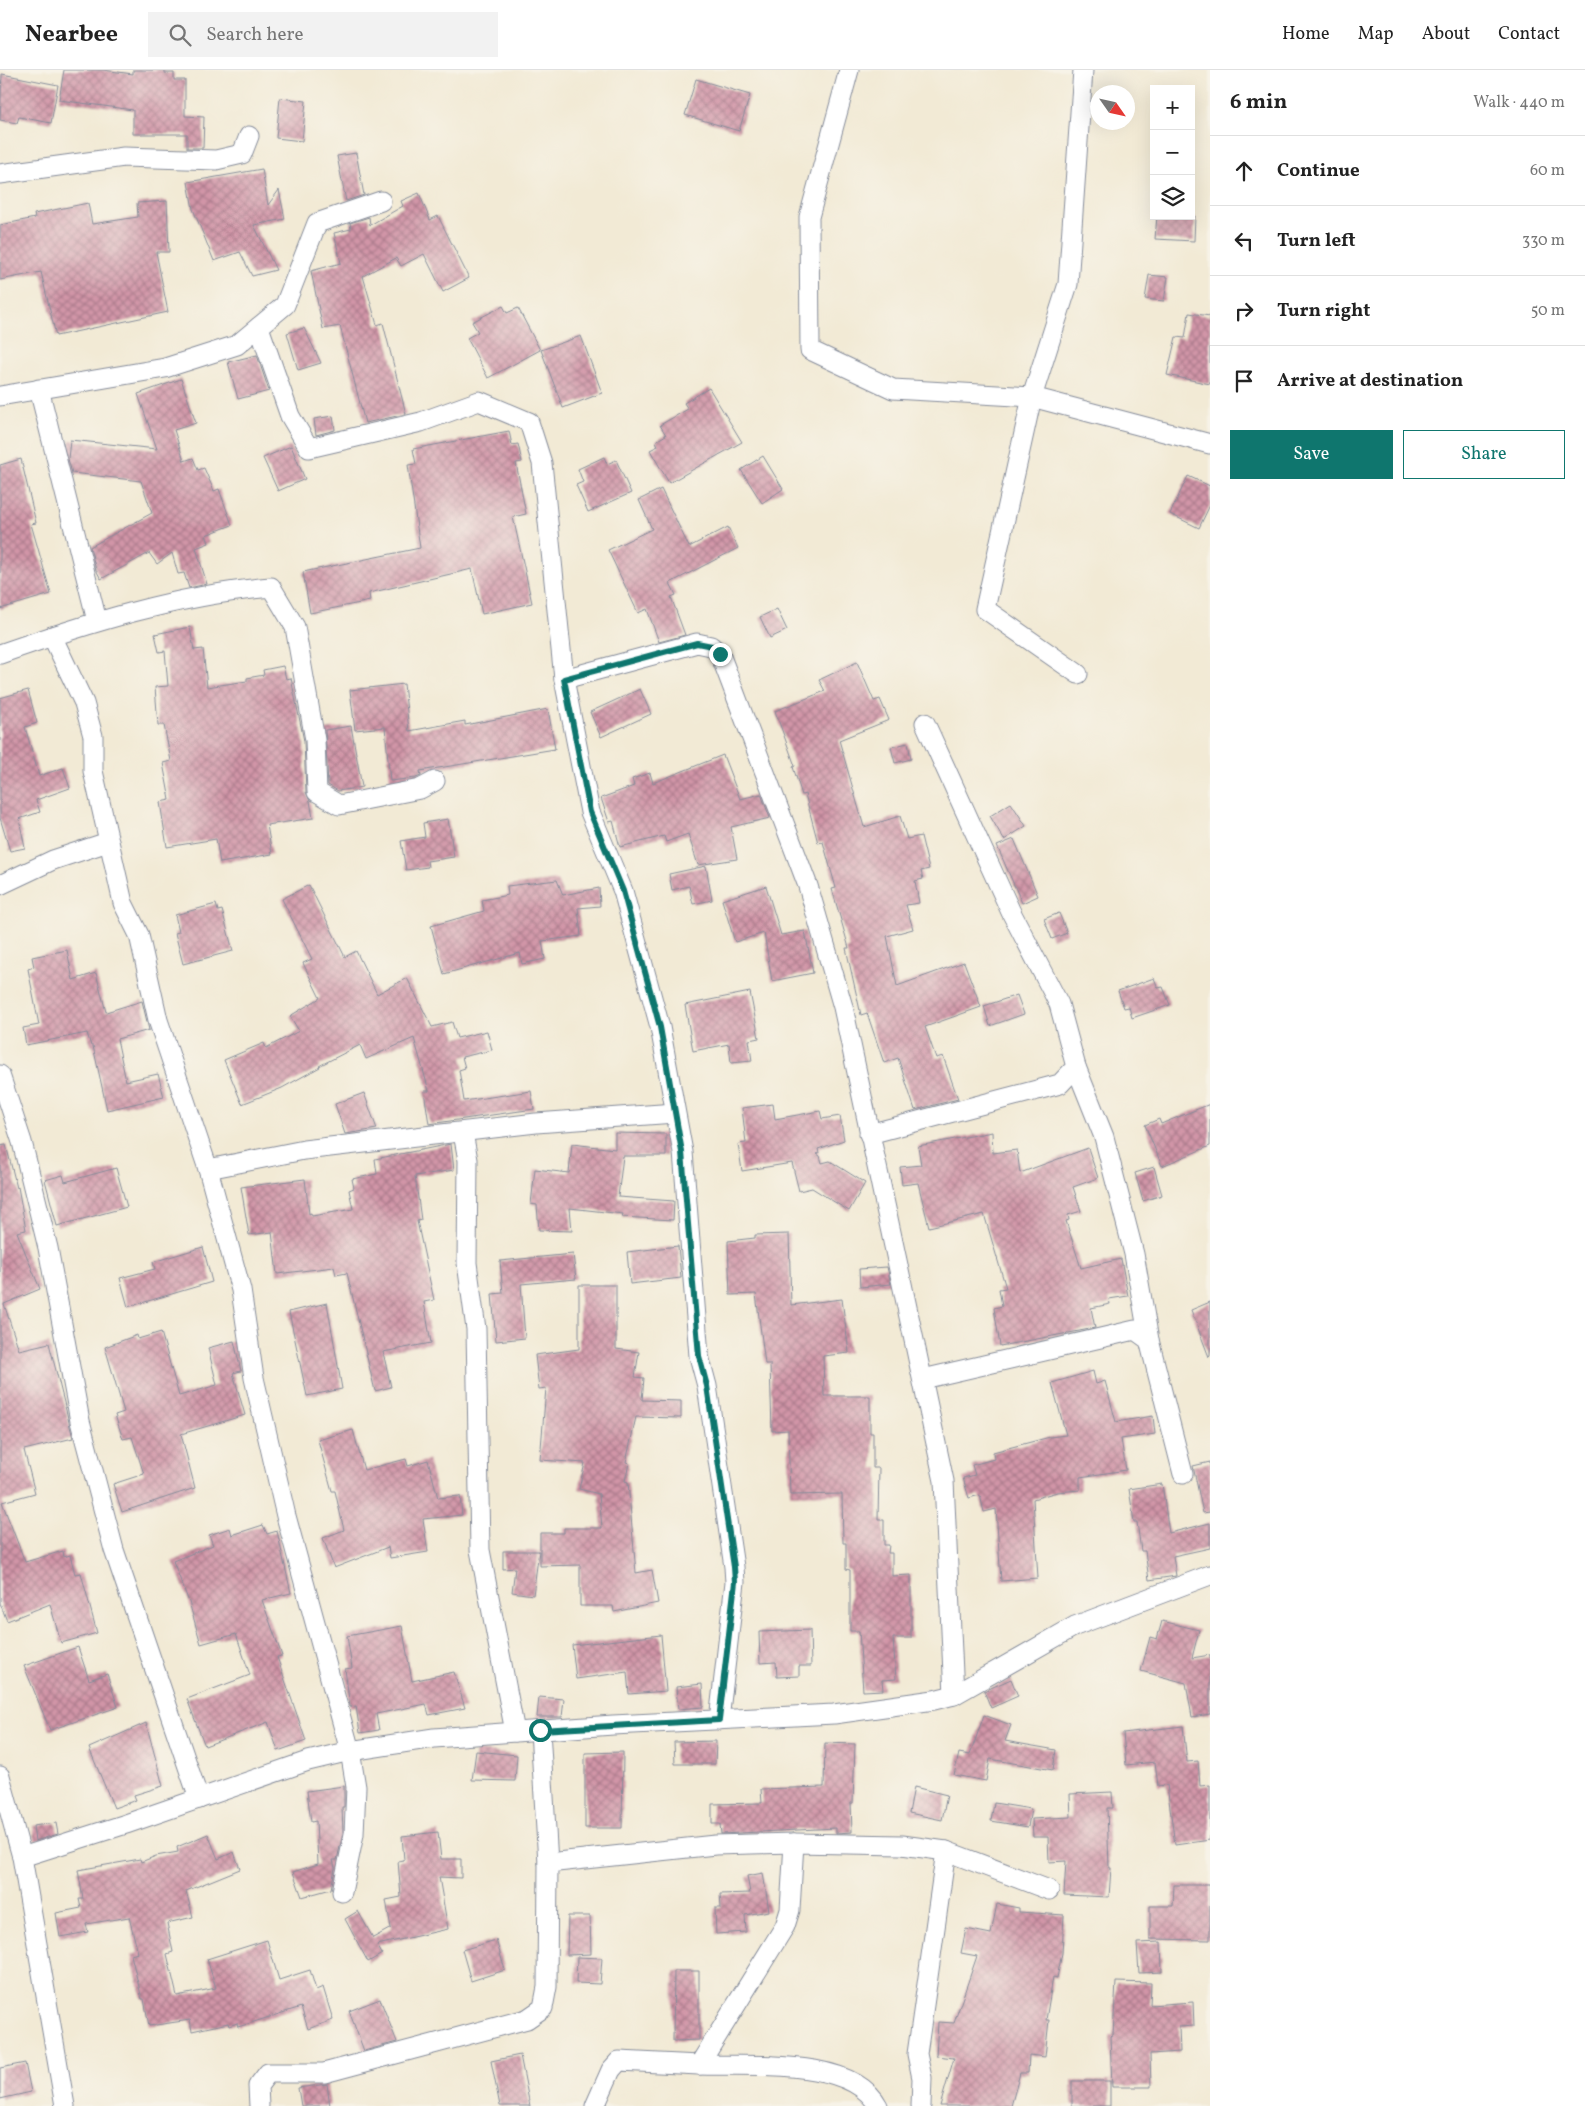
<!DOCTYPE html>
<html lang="en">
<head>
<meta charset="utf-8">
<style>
	:root { --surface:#fff; --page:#f2f2f2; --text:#222; --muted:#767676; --line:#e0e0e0; --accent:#0f766e }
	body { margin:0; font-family:Vollkorn,serif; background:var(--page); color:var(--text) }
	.controls { position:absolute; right:15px; top:15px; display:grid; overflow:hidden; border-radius:0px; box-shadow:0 5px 20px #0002 }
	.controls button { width:45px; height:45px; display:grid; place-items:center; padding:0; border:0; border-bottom:1px solid var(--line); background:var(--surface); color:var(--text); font:25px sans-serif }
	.compass { position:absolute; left:1090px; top:15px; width:45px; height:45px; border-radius:50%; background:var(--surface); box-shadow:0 5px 20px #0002; rotate:124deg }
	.stop { position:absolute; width:15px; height:15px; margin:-11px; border:4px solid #0f766e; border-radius:50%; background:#fff }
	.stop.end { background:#0f766e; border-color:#fff; box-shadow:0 1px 5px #0008 }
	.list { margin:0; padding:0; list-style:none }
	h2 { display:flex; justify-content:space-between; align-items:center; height:65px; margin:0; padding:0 20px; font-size:21px }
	h2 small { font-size:16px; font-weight:400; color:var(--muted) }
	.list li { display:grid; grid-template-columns:32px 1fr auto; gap:15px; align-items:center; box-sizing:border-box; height:70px; padding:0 20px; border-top:1px solid var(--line) }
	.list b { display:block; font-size:19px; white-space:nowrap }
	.list em { font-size:16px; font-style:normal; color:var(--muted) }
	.actions { display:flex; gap:10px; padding:15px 20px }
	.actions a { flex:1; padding:11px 0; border:1px solid var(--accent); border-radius:0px; text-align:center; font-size:18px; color:var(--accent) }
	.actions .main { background:var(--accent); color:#fff }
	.icon { flex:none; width:28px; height:28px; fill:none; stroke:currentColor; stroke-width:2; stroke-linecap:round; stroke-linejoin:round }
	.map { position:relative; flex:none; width:1210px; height:2036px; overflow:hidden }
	header { display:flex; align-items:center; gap:30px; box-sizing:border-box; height:70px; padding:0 25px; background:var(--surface); border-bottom:1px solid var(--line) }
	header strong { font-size:24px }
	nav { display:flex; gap:28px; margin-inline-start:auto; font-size:18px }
	.search { width:350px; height:45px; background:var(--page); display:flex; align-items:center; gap:12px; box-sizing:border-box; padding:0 18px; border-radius:0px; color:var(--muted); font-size:19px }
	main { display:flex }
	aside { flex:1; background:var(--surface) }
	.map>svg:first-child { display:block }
</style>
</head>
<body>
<header>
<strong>Nearbee</strong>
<div class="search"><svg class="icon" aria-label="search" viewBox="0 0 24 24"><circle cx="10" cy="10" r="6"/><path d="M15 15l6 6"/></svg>Search here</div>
<nav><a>Home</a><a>Map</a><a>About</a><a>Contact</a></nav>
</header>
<main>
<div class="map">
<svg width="1210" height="2036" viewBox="0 0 1210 2036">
	<defs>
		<pattern id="building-cross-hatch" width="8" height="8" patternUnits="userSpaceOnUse" patternTransform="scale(1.25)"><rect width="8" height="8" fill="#d195a7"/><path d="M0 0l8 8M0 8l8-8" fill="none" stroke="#a97a8b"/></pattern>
	</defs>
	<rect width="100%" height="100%" fill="#f7f3e8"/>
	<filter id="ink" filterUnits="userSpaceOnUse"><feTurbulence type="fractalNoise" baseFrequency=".02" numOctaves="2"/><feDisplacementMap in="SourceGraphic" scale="10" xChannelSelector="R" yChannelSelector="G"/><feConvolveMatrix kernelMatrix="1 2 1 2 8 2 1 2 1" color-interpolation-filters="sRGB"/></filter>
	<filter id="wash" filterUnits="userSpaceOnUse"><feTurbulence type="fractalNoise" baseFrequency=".0096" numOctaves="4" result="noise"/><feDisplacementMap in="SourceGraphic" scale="20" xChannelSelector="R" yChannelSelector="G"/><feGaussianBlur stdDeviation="1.12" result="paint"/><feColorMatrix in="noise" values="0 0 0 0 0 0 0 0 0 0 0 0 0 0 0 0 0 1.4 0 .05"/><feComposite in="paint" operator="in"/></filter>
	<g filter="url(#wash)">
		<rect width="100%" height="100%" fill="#f2ead5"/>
		<g id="blocks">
			<g fill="url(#building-cross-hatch)">
				<polygon points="64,0 103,0 133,4 133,0 165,0 165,3 174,3 174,10 185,10 185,46 204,47 203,78 187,78 187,64 133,64 133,40 59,30"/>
				<polygon points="2,4 58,15 51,53 19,47 17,53 0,50"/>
				<polygon points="696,9 750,25 739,61 685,45"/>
				<polygon points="280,28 306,31 302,71 276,68"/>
				<polygon points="356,83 364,125 346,131 337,86"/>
				<polygon points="262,99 268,135 279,120 285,149 254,155 276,200 252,206 240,182 214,191 193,139 188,112"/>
				<polygon points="419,123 430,150 438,146 469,208 443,222 424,184 401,196 396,188 363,206 377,255 383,253 406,344 365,353 340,256 323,259 311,201 341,193 334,163 351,159 350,153 369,147 370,155 403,136 401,131"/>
				<polygon points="167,131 169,182 156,182 168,242 56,266 41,202 0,210 0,155 35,148 34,144 88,133 92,154 138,147 137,133"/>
				<polygon points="1157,146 1195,146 1194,171 1155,169"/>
				<polygon points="1149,205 1168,207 1164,231 1145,229"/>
				<polygon points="503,236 507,243 518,238 540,280 488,308 467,268 478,262 472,252"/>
				<polygon points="1189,243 1210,246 1210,314 1167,305 1176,267 1185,268"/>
				<polygon points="304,258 321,293 298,300 287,263"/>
				<polygon points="581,266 602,323 563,338 541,280"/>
				<polygon points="257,285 269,321 238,329 228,292"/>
				<polygon points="181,309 196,353 174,360 184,391 193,388 198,400 204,398 214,421 219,419 232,455 206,465 209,473 196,478 207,514 189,518 184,503 178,504 172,483 157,494 149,483 101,509 96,500 90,477 152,443 141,411 72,403 68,389 70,370 157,379 138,324"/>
				<polygon points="709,318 742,372 669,413 650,380 658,376 656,371 666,365 660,355 688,339 684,333"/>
				<polygon points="333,346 335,360 316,365 314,349"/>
				<polygon points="509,361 512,375 518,374 522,392 516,393 526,444 513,447 532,533 482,544 472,499 369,523 370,531 310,543 303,502 420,478 408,395 416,394 413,379"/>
				<polygon points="291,376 305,409 278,421 263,388"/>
				<polygon points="763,386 783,419 762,433 741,400"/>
				<polygon points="604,387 607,394 616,390 631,423 588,442 576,415 583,412 578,399"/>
				<polygon points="21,389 36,453 31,454 51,524 0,539 0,395"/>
				<polygon points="1188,406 1210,416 1210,435 1199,458 1170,444"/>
				<polygon points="661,419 689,477 728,457 738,478 670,513 676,525 671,527 685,565 659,572 647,539 638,543 608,480 652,459 639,430"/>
				<polygon points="777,539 787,560 770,568 760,547"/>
				<polygon points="190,557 194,580 203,579 207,617 247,611 247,608 264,605 263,600 283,596 286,609 291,608 304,671 306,722 310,731 313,748 267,755 272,784 220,793 216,769 167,777 160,732 170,730 163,693 171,691 164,655 158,655 155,617 168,616 165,581 159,582 155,564"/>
				<polygon points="857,592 874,631 880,629 889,650 839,670 864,757 900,746 907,769 921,766 929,799 921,801 923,809 915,811 919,833 906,835 913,859 887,866 897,916 964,892 981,937 925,957 936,988 943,986 958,1029 915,1040 898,988 884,993 867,943 861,945 846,878 849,878 832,819 836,818 823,772 818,773 805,724 802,725 793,697 795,696 775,641 825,621 819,610"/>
				<polygon points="404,614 409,661 465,651 465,655 548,639 555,679 420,701 421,706 416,708 390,711 385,657 355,660 350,620"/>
				<polygon points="640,619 651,644 601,667 590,642"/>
				<polygon points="28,620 37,653 25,657 39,706 63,698 70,718 36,730 40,742 19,749 25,778 10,781 0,748 0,628"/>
				<polygon points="351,656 362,717 338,721 328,715 325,660"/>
				<polygon points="908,673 911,689 895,693 891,677"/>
				<polygon points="723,685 740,729 761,724 770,748 731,757 737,789 698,795 688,764 666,772 664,766 620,777 613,751 609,752 601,728 634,716 632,709 650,703 653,713"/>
				<polygon points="1011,733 1026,756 1004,770 990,746"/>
				<polygon points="448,749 454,787 427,791 428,797 406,800 401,771 425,767 423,753"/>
				<polygon points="1014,769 1038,826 1022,833 997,776"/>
				<polygon points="706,796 712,830 693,834 689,816 672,820 669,804"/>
				<polygon points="557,810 563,825 599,818 600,836 578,838 581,866 542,871 545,889 522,894 520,883 444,904 431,856 484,841 482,830 508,825 507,816"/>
				<polygon points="309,815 345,887 356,881 377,924 407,908 432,957 452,952 457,968 487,961 492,980 462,987 465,998 459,1000 464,1031 531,1021 534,1039 429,1054 424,1021 429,1021 414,968 366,989 360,975 319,996 320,997 282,1018 242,1034 224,990 264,973 266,978 299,961 290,946 320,928 303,893 312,889 282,829"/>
				<polygon points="766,816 781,865 805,861 813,903 772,911 764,863 735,872 722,830"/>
				<polygon points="216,834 218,841 222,840 233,881 183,894 175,863 179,862 175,845"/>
				<polygon points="1059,843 1067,863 1052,869 1044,849"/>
				<polygon points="67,880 73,910 96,903 106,942 142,931 149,960 117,969 126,1011 158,1004 164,1027 107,1040 93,976 91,976 87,963 26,975 23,958 39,955 28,899 34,897 32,887"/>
				<polygon points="1154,908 1158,918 1163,917 1170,935 1132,948 1129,937 1124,938 1118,921"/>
				<polygon points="750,922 759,968 749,970 752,991 731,993 729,974 693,981 685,935"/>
				<polygon points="1017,925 1024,944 990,956 984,936"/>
				<polygon points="364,1023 377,1059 345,1064 335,1034"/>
				<polygon points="773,1034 775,1049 820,1041 822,1049 840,1046 844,1070 818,1079 819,1083 817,1084 820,1086 822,1093 830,1091 865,1113 849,1141 812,1118 799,1121 792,1093 742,1101 738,1074 746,1073 742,1038"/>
				<polygon points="1210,1034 1210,1076 1162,1096 1145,1055 1159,1049 1161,1054"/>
				<polygon points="992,1062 993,1083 1017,1080 1020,1103 1088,1078 1098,1108 1073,1117 1081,1141 1068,1145 1069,1150 1066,1151 1081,1198 1121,1189 1128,1226 1109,1229 1110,1234 1091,1238 1095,1258 1000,1276 994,1238 1002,1236 999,1219 1006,1218 984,1144 929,1157 918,1113 902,1115 900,1097 921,1095 918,1076"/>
				<polygon points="615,1063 666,1064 666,1086 623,1086 618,1127 674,1131 673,1150 622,1147 623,1144 570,1138 572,1161 539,1160 537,1135 531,1134 535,1099 569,1103 572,1074 615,1079"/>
				<polygon points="451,1074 454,1100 415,1106 421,1150 417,1151 434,1230 424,1232 431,1273 383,1282 391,1317 375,1321 347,1203 336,1205 334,1197 277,1204 272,1162 249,1165 241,1117 305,1109 309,1144 311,1143 312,1146 353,1139 349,1120 354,1118 352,1109 377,1104 375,1089"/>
				<polygon points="6,1075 17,1118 18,1117 26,1160 17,1162 40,1219 4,1234 19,1280 49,1273 73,1368 24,1380 35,1423 2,1432 25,1492 63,1481 64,1487 70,1485 75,1504 81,1503 97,1563 61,1573 50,1534 7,1551 0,1533 0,1076"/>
				<polygon points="1154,1097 1162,1125 1143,1131 1135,1103"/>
				<polygon points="116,1098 127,1137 57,1156 45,1110 63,1105 65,1112"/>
				<polygon points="789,1164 791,1235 842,1229 849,1283 823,1286 824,1326 870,1326 870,1363 873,1363 873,1398 879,1398 878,1450 884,1450 884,1475 889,1475 888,1483 892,1483 892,1506 911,1505 911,1568 893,1568 896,1609 882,1610 883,1620 863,1621 859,1561 850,1561 850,1500 846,1499 846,1473 843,1473 842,1424 790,1425 788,1360 772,1361 770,1294 765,1294 756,1224 730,1225 728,1171 755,1168 755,1165"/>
				<polygon points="678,1176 681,1208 630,1214 627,1182"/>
				<polygon points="203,1177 212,1212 128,1237 120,1208 155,1199 153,1192"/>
				<polygon points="573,1184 576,1209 521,1214 525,1268 496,1271 492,1224 503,1223 500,1191"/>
				<polygon points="887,1197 891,1214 860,1217 859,1199"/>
				<polygon points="579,1215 616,1215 616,1279 639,1282 635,1307 644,1308 642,1330 681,1331 681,1348 636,1347 626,1392 629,1393 625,1411 628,1412 636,1503 652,1500 658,1533 614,1542 613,1536 580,1536 580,1495 540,1496 540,1463 564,1463 564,1458 602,1458 599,1424 579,1419 585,1393 540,1390 546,1318 539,1319 535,1285 579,1279"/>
				<polygon points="1210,1232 1210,1286 1209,1287 1191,1240"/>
				<polygon points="327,1233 342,1319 307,1326 289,1242"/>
				<polygon points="161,1262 179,1326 217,1315 208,1278 234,1271 241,1301 233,1303 245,1345 181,1364 195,1418 122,1442 113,1414 144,1404 132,1367 123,1369 115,1345 124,1342 105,1277 137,1265 138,1269"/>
				<polygon points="1093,1301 1096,1314 1105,1311 1116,1352 1153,1346 1155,1364 1121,1369 1126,1400 1080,1407 1080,1420 1057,1422 1033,1429 1038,1508 1001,1511 996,1439 984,1442 980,1425 969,1428 963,1408 975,1405 972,1395 994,1389 993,1382 1050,1367 1066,1365 1052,1313"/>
				<polygon points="353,1360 364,1400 406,1389 408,1396 428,1390 438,1428 460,1426 462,1445 423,1449 428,1482 390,1488 388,1477 334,1498 323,1468 344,1460 335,1421 332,1421 318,1370"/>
				<polygon points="1210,1392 1210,1442 1203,1443 1193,1396"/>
				<polygon points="1162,1414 1169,1463 1210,1453 1210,1478 1173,1486 1176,1506 1149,1510 1145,1481 1141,1481 1137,1452 1134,1452 1129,1419"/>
				<polygon points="263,1455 267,1464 277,1461 291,1523 262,1530 282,1586 277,1587 306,1671 278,1681 268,1652 205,1676 187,1629 250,1605 236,1564 201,1574 189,1532 173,1491 213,1475 209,1465 230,1458 232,1465"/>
				<polygon points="503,1481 539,1481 533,1525 512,1522 515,1498 503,1499"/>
				<polygon points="1162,1551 1199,1560 1192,1588 1210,1585 1210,1644 1192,1647 1186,1613 1141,1601 1150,1567 1157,1569"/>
				<polygon points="402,1556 412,1611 454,1602 465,1638 429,1645 426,1634 376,1644 379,1660 360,1663 356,1636 350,1637 345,1599 352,1598 347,1566"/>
				<polygon points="810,1560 811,1596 799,1596 799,1606 777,1607 776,1592 760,1593 759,1562"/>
				<polygon points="661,1565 666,1621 629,1624 627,1602 576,1609 572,1575"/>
				<polygon points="78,1577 89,1610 107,1604 118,1637 50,1660 24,1596"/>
				<polygon points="1011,1609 1018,1626 991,1638 984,1621"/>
				<polygon points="702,1614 703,1637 678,1639 676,1617"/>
				<polygon points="539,1627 564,1629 562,1647 537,1647"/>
				<polygon points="984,1645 1011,1655 1005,1671 1056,1680 1053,1700 990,1689 986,1711 954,1705 959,1683 970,1685"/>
				<polygon points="146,1653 163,1716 134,1725 136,1730 114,1738 89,1678"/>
				<polygon points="1183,1656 1187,1692 1198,1691 1200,1716 1210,1715 1210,1770 1175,1775 1167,1715 1158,1716 1155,1692 1126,1695 1123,1663"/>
				<polygon points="716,1671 715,1694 675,1694 674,1672"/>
				<polygon points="825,1673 855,1674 853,1733 851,1733 852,1762 836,1763 836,1758 721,1764 720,1754 712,1754 712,1734 762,1733 761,1719 824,1717"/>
				<polygon points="476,1681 517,1685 515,1711 472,1710"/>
				<polygon points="623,1682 622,1758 585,1758 585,1683"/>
				<polygon points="344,1716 344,1737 342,1737 343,1763 337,1790 333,1790 335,1798 331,1819 302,1827 293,1802 318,1794 316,1751 311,1752 307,1721"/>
				<polygon points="914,1717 947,1725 942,1750 909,1743"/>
				<polygon points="1112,1722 1113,1738 1107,1738 1109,1798 1111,1798 1109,1827 1064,1825 1066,1791 1049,1792 1048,1767 1033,1767 1032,1749 1071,1747 1070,1724"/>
				<polygon points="994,1733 1031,1739 1028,1757 991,1751"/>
				<polygon points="56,1753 58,1764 35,1771 33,1756"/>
				<polygon points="438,1762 441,1789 461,1789 461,1808 439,1807 448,1859 377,1875 382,1884 368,1892 345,1849 358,1841 373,1868 391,1858 386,1830 401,1827 398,1791 404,1790 402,1766"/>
				<polygon points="208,1764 218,1789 234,1782 240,1799 186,1821 193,1847 167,1853 173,1882 167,1884 177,1926 216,1918 207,1889 267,1870 279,1910 310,1900 316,1920 323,1917 333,1950 308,1959 301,1937 238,1957 237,1953 229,1956 228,1953 192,1961 190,1950 149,1956 144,1929 142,1929 131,1885 138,1883 129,1847 86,1854 88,1862 60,1867 56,1843 81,1838 79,1829 83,1829 78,1800 140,1789 141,1792 156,1786 178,1782 177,1777"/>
				<polygon points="763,1803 769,1841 745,1845 746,1862 716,1864 715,1838 721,1838 720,1824 750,1823 747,1806"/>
				<polygon points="1174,1815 1210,1815 1210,1870 1150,1869 1150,1836 1173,1836"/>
				<polygon points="997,1834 1019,1838 1019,1842 1064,1845 1062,1883 1057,1908 1053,1907 1046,1950 1049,1950 1045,1987 1029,1985 1028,2003 1020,2003 1011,2036 940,2036 954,1988 936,1986 938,1952 954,1953 977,1886 961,1883 966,1859 991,1864"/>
				<polygon points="568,1846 590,1846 591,1884 567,1885"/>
				<polygon points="496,1870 505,1900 471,1911 462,1880"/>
				<polygon points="1161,1872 1162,1902 1139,1903 1137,1873"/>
				<polygon points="577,1887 602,1888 600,1914 576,1913"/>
				<polygon points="674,1901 699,1901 699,1970 673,1971"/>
				<polygon points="1116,1912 1151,1913 1150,1935 1193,1932 1194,1956 1179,1957 1180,1982 1150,1984 1151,2017 1112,2017 1110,1966 1113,1965"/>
				<polygon points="380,1929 397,1972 364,1981 349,1941"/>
				<polygon points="520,1985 530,2036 500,2036 491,1991"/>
				<polygon points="25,1993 31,2022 0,2029 0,1998"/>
				<rect x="1072" y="2011" width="38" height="25"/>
				<polygon points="327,2014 330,2036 301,2036 298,2018"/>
			</g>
		</g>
	</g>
	<g filter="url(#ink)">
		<use href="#blocks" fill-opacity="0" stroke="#868c9a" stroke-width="1"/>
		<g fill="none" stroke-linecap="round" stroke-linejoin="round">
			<g stroke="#868c9a" stroke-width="21">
				<g id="street">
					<polyline points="849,0 809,147 810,280 893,319 1032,327 1210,374"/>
					<polyline points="0,104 124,87 216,90 242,84 249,66"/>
					<polyline points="259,257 290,346 309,378 421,352 479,331 529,352 542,393 564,609 590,742 623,821 660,957 683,1082 699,1286 707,1316 734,1497 735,1512 719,1650"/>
					<polyline points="39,319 97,551"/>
					<polyline points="0,326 165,298 237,275 285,235 317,153 381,131"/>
					<polyline points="52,566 84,633 93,666 93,701 123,833 139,865 158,950 208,1099 241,1220 254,1308 286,1446 350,1681 356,1717 354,1764 342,1822"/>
					<path d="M 0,584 C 88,553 178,525 271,517 L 295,557 L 315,670 L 317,722 L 339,735 L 420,719 L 435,711"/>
					<polyline points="1078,604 985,539 1032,327 1068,214 1083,0"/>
					<polyline points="564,609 697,573 711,576 720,584 808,816 843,937 944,1411 954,1625"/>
					<polyline points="0,815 53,790 108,772"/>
					<polyline points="1076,997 1104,1067 1134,1184 1149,1270"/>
					<polyline points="0,1005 22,1072 48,1178 80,1351 114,1480 199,1729"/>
					<polyline points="463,1063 468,1090 467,1193 476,1259 480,1480 515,1662"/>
					<polyline points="869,1064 1060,1014 1076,997 1059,934 1011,842 925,653"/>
					<polyline points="208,1099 304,1080 536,1053 675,1043"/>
					<polyline points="923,1309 1135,1260 1149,1270 1183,1404"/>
					<polyline points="0,1706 22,1787 65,2036"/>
					<polyline points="22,1787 126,1754 308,1691 350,1681 434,1668 613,1655 834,1644 934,1630 954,1625 1075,1556 1210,1505"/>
					<polyline points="548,1793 715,1775 794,1773 902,1775 946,1781 1049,1820"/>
					<path d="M 699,1995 C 747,1997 852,1986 878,2036"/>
					<polyline points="259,2036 258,2016 268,2003 324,2003 527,1949 543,1938 547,1917 548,1793 540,1660"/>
					<polyline points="595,2036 611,2000 619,1991 699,1995 785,1856 790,1840 794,1773"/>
					<polyline points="921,2036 922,2008 917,1984 946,1781"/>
				</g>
			</g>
			<use href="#street" stroke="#fff" stroke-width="19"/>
		</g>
	</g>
	<g fill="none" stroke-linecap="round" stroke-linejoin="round" filter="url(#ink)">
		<polyline stroke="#0f766e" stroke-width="6" points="540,1660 719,1650 735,1512 734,1497 707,1316 699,1286 682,1082 660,957 623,821 590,742 564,609 697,573 712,576 720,584"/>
	</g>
</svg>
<div class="controls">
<button>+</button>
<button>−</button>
<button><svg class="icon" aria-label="layers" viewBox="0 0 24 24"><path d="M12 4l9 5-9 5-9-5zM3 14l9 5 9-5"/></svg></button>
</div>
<svg class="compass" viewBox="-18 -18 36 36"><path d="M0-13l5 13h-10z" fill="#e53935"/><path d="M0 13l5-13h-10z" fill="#767676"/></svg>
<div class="stop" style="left:540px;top:1660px"></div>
<div class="stop end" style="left:720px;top:584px"></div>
</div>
<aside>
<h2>6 min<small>Walk · 440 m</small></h2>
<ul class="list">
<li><svg class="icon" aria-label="ahead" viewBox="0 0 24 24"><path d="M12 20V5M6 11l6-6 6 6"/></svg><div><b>Continue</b></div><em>60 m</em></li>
<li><svg class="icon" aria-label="left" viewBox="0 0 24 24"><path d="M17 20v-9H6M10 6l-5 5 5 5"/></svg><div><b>Turn left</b></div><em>330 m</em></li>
<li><svg class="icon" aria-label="right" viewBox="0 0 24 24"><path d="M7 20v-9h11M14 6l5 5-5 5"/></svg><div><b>Turn right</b></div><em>50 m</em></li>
<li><svg class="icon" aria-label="arrive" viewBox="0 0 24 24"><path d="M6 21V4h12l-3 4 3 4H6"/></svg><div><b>Arrive at destination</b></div></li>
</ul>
<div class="actions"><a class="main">Save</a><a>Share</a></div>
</aside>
</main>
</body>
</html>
